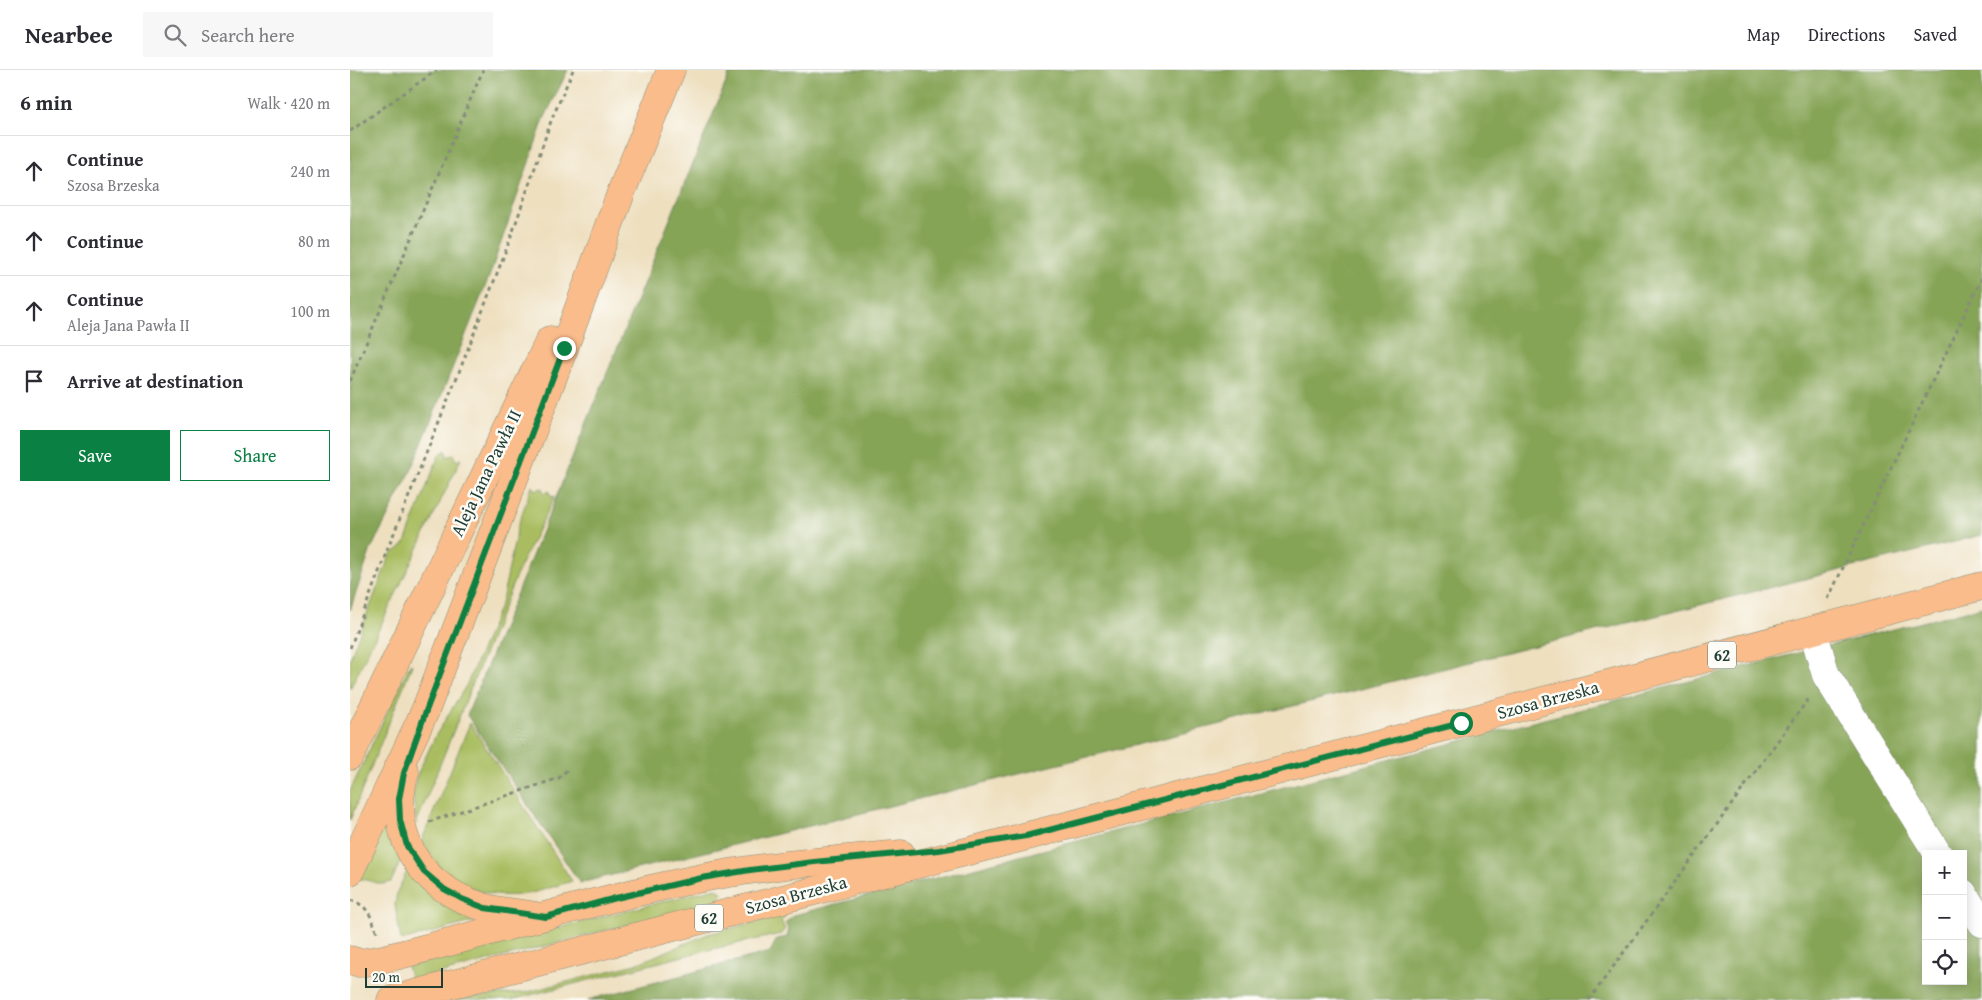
<!DOCTYPE html>
<html lang="en">
<head>
<meta charset="utf-8">
<style>
	:root { --surface:#fff; --page:#f7f7f7; --text:#2b2b33; --muted:#7c7c81; --line:#e1e1e2; --accent:#0b8043 }
	body { margin:0; font-family:"Gentium Book Plus",serif; background:var(--page); color:var(--text) }
	.controls { position:absolute; right:15px; bottom:15px; display:grid; overflow:hidden; border-radius:0px; box-shadow:0 2px 12px #0003 }
	.controls button { width:45px; height:45px; display:grid; place-items:center; padding:0; border:0; border-bottom:1px solid var(--line); background:var(--surface); color:var(--text); font:25px sans-serif }
	.scale { position:absolute; left:15px; bottom:12px; width:78px; box-sizing:border-box; padding-left:5px; border:2px solid #1f3d34; border-top:0; font-size:14px; line-height:18px; white-space:nowrap; color:#1f3d34; -webkit-text-stroke:4px #fdfcf7; paint-order:stroke }
	.stop { position:absolute; width:15px; height:15px; margin:-11px; border:4px solid #0b8043; border-radius:50%; background:#fff }
	.stop.end { background:#0b8043; border-color:#fff; box-shadow:0 1px 5px #0008 }
	.list { margin:0; padding:0; list-style:none }
	h2 { display:flex; justify-content:space-between; align-items:center; height:65px; margin:0; padding:0 20px; font-size:21px }
	h2 small { font-size:16px; font-weight:400; color:var(--muted) }
	.list li { display:grid; grid-template-columns:32px 1fr auto; gap:15px; align-items:center; box-sizing:border-box; height:70px; padding:0 20px; border-top:1px solid var(--line) }
	.list b { display:block; font-size:19px; white-space:nowrap }
	.list p { margin:0; font-size:16px; white-space:nowrap; color:var(--muted) }
	.list em { font-size:16px; font-style:normal; color:var(--muted) }
	.actions { display:flex; gap:10px; padding:15px 20px }
	.actions a { flex:1; padding:11px 0; border:1px solid var(--accent); border-radius:0px; text-align:center; font-size:18px; color:var(--accent) }
	.actions .main { background:var(--accent); color:#fff }
	.icon { flex:none; width:28px; height:28px; fill:none; stroke:currentColor; stroke-width:2; stroke-linecap:round; stroke-linejoin:round }
	.map { position:relative; flex:none; width:1632px; height:930px; overflow:hidden }
	header { display:flex; align-items:center; gap:30px; box-sizing:border-box; height:70px; padding:0 25px; background:var(--surface); border-bottom:1px solid var(--line) }
	header strong { font-size:24px }
	nav { display:flex; gap:28px; margin-inline-start:auto; font-size:18px }
	.search { width:350px; height:45px; background:var(--page); display:flex; align-items:center; gap:12px; box-sizing:border-box; padding:0 18px; border-radius:0px; color:var(--muted); font-size:19px }
	main { display:flex }
	aside { flex:1; background:var(--surface) }
	.map>svg:first-child { display:block }
</style>
</head>
<body>
<header>
<strong>Nearbee</strong>
<div class="search"><svg class="icon" aria-label="search" viewBox="0 0 24 24"><circle cx="10" cy="10" r="6"/><path d="M15 15l6 6"/></svg>Search here</div>
<nav><a>Map</a><a>Directions</a><a>Saved</a></nav>
</header>
<main>
<aside>
<h2>6 min<small>Walk · 420 m</small></h2>
<ul class="list">
<li><svg class="icon" aria-label="ahead" viewBox="0 0 24 24"><path d="M12 20V5M6 11l6-6 6 6"/></svg><div><b>Continue</b><p>Szosa Brzeska</p></div><em>240 m</em></li>
<li><svg class="icon" aria-label="ahead" viewBox="0 0 24 24"><path d="M12 20V5M6 11l6-6 6 6"/></svg><div><b>Continue</b></div><em>80 m</em></li>
<li><svg class="icon" aria-label="ahead" viewBox="0 0 24 24"><path d="M12 20V5M6 11l6-6 6 6"/></svg><div><b>Continue</b><p>Aleja Jana Pawła II</p></div><em>100 m</em></li>
<li><svg class="icon" aria-label="arrive" viewBox="0 0 24 24"><path d="M6 21V4h12l-3 4 3 4H6"/></svg><div><b>Arrive at destination</b></div></li>
</ul>
<div class="actions"><a class="main">Save</a><a>Share</a></div>
</aside>
<div class="map">
<svg width="1632" height="930" viewBox="0 0 1632 930">
	<rect width="100%" height="100%" fill="#fdfcf7"/>
	<filter id="ink" filterUnits="userSpaceOnUse"><feTurbulence type="fractalNoise" baseFrequency=".02" numOctaves="2"/><feDisplacementMap in="SourceGraphic" scale="10" xChannelSelector="R" yChannelSelector="G"/><feConvolveMatrix kernelMatrix="1 2 1 2 8 2 1 2 1" color-interpolation-filters="sRGB"/></filter>
	<filter id="wash" filterUnits="userSpaceOnUse"><feTurbulence type="fractalNoise" baseFrequency=".0096" numOctaves="4" result="noise"/><feDisplacementMap in="SourceGraphic" scale="20" xChannelSelector="R" yChannelSelector="G"/><feGaussianBlur stdDeviation="1.12" result="paint"/><feColorMatrix in="noise" values="0 0 0 0 0 0 0 0 0 0 0 0 0 0 0 0 0 1.4 0 .05"/><feComposite in="paint" operator="in"/></filter>
	<g filter="url(#wash)">
		<rect width="100%" height="100%" fill="#eedfbf"/>
		<g fill="#a9bd61" stroke="#647d4a">
			<polygon points="96,380 97,387 104,384 106,391 111,389 0,619 0,588 40,485 54,475 89,385"/>
			<polygon points="182,416 186,420 192,418 194,423 199,421 201,427 204,426 203,430 170,496 66,754 63,725 66,707 86,665 117,614 152,531 168,455"/>
			<polygon points="60,594 62,595 0,750 0,721"/>
			<path d="M 120,653 L 222,811 C 205,816 187,823 169,825 C 129,829 87,808 72,770 Z"/>
			<polygon points="36,746 52,788 41,812 32,814 8,808"/>
			<polygon points="59,797 129,850 51,871 45,835 47,822"/>
			<polygon points="366,818 373,823 369,831 61,911 57,896"/>
			<polygon points="437,844 431,851 435,859 431,864 353,881 161,930 98,930 178,922 286,894 358,864"/>
		</g>
		<g fill="#86a457" stroke="#527046" fill-rule="evenodd">
			<polygon points="0,0 218,0 194,49 139,207 60,403 21,479 0,540"/>
			<polygon points="381,0 1632,0 1632,465 230,813 117,645"/>
			<path d="M 1632,537 L 1632,930 L 238,930 L 420,882 L 427,869 L 437,867 L 439,859 L 435,853 L 444,845 L 1428,588 ZM 1576,784 L 1613,784 L 1613,911 L 1576,911 Z"/>
		</g>
	</g>
	<g filter="url(#ink)">
		<g fill="none" stroke-linecap="round" stroke-linejoin="round">
			<g stroke="#868e7a" stroke-width="29">
				<g id="minor">
					<polyline points="1463,561 1476,605 1588,784"/>
					<polyline points="1613,823 1632,853"/>
				</g>
			</g>
			<g stroke="#868e7a" stroke-width="29">
				<g id="major">
					<polyline points="0,686 200,270"/>
					<path d="M 55,702 C 37,767 70,817 133,837 C 149,842 168,843 186,846"/>
					<polyline points="0,801 75,641 214,278 272,120 321,0"/>
					<path d="M 0,890 L 10,893 L 33,889 C 140,863 245,829 352,808 C 418,795 485,790 551,784"/>
					<polyline points="41,930 720,755 1632,516"/>
				</g>
			</g>
			<g stroke="#868e7a" stroke-width="3" stroke-dasharray="4 4" stroke-linecap="butt">
				<polyline points="0,61 87,0"/>
				<polyline points="0,311 133,0"/>
				<polyline points="1478,529 1632,208"/>
				<polyline points="0,578 38,478 111,297 161,167 201,51 223,0"/>
				<polyline points="79,752 209,708 217,700"/>
				<path d="M 0,830 C 18,835 22,847 27,864"/>
				<polyline points="1239,930 1459,628"/>
			</g>
			<use href="#minor" stroke="#fff" stroke-width="28"/>
			<use href="#major" stroke="#fabc8b" stroke-width="28"/>
		</g>
	</g>
	<g fill="none" stroke-linecap="round" stroke-linejoin="round" filter="url(#ink)">
		<polyline stroke="#0b8043" stroke-width="6" points="214,278 76,641 54,703 49,729 50,750 57,776 74,802 94,819 112,829 135,838 196,847 266,828 352,808 400,800 464,792 589,780 676,766 1111,653"/>
	</g>
	<g text-anchor="middle" stroke-width="5" stroke-linejoin="round" paint-order="stroke">
		<g fill="#fdfcf7" stroke="#62766e" stroke-width="1">
			<rect x="1358" y="571.5" width="28" height="27" rx="4"/>
			<rect x="345" y="834.5" width="28" height="27" rx="4"/>
		</g>
		<g font-size="16" font-weight="bold" fill="#1f3d34">
			<text x="1372" y="591">62</text>
			<text x="359" y="854">62</text>
		</g>
		<g font-size="18" fill="#1f3d34" stroke="#fdfcf7">
			<text transform="translate(136 403) rotate(-64)" y="6">Aleja Jana Pawła II</text>
			<text transform="translate(1198 630) rotate(-15)" y="6">Szosa Brzeska</text>
			<text transform="translate(446 825) rotate(-15)" y="6">Szosa Brzeska</text>
		</g>
	</g>
</svg>
<div class="controls">
<button>+</button>
<button>−</button>
<button><svg class="icon" aria-label="locate" viewBox="0 0 24 24"><circle cx="12" cy="12" r="6"/><path d="M12 2v4M12 18v4M2 12h4M18 12h4"/></svg></button>
</div>
<div class="scale">20 m</div>
<div class="stop" style="left:1111px;top:653px"></div>
<div class="stop end" style="left:214px;top:278px"></div>
</div>
</main>
</body>
</html>
